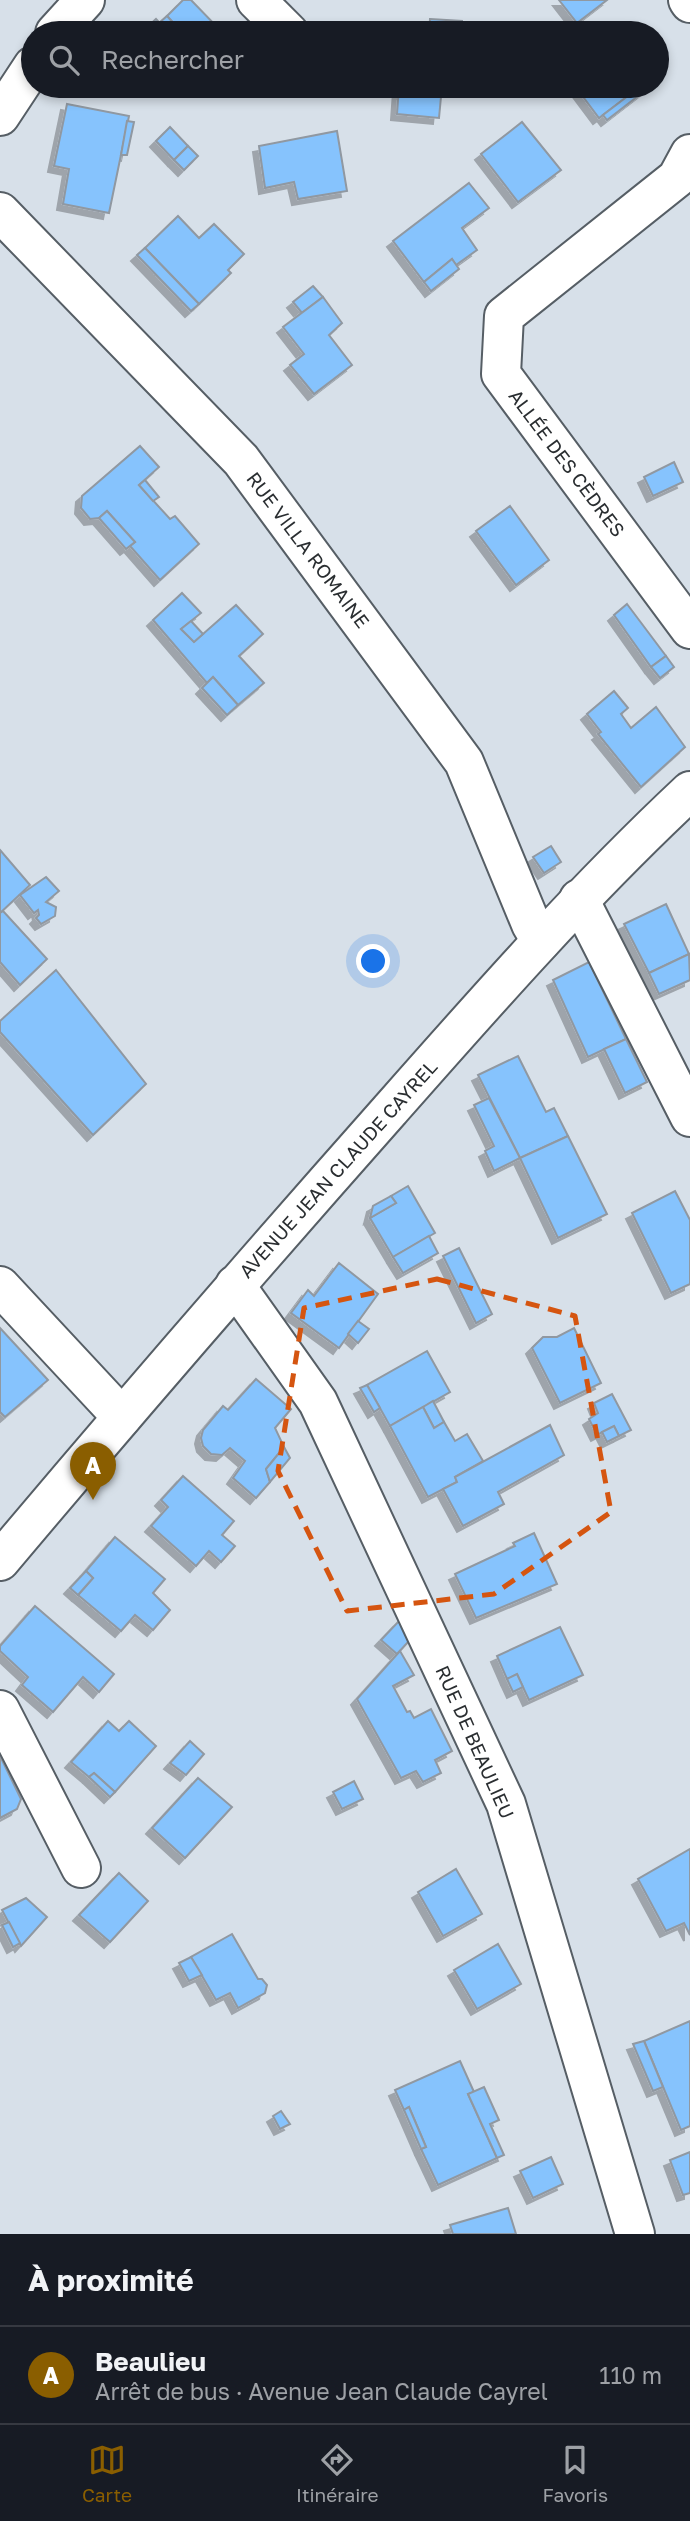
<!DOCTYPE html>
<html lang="fr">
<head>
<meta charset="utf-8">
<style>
	:root { --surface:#171b24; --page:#20242c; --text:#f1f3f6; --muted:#9ea1a6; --line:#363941; --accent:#8a5e00 }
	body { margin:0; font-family:"Golos Text",sans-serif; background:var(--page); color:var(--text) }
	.you { position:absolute; left:374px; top:962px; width:24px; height:24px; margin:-18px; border:5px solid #fff; border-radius:50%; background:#1a73e8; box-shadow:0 0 0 10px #1a73e833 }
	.badge { display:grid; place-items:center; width:46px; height:46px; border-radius:50%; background:var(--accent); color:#fff; font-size:23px; font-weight:700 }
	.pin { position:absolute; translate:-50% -58px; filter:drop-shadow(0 2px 4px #0008) }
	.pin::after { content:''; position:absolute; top:37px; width:24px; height:21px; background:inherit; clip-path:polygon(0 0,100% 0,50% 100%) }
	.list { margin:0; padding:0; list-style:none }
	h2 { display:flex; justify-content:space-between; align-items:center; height:91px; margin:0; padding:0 28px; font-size:30px }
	h2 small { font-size:23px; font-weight:400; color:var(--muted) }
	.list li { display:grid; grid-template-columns:46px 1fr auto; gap:21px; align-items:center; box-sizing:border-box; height:98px; padding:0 28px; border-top:2px solid var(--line) }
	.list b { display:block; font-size:26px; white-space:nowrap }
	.list p { margin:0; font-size:23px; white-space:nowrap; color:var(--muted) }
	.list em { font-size:23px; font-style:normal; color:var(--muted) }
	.icon { flex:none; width:38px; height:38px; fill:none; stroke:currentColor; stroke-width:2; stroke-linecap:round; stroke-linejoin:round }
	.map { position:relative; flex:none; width:690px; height:2234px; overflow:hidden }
	.search { position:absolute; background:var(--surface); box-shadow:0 4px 10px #0003; left:21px; right:21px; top:21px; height:77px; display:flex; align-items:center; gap:18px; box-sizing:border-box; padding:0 24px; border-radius:38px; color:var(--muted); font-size:26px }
	.sheet { height:189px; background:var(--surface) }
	nav { display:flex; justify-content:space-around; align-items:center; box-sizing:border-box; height:98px; border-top:2px solid var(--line); background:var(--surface); font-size:19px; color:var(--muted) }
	nav a { display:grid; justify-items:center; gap:4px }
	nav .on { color:var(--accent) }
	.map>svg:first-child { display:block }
</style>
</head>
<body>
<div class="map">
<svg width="690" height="2234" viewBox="0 0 690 2234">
	<defs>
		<filter id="shadow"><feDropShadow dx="-6" dy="6" stdDeviation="0" flood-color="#0004"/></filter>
	</defs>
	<rect width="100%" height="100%" fill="#d7e0e9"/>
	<g fill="#86c3fd" stroke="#9098a1" stroke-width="2" filter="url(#shadow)">
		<polygon points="183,0 191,0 222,32 170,33 177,27 167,16"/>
		<polygon points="559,0 607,0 577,23"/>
		<polygon points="167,16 177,27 170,33 159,23"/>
		<polygon points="156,19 169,33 141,33"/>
		<polygon points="430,19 462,21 461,33 429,33"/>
		<polygon points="399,86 442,86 439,118 397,114"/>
		<polygon points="575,86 641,86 599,118"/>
		<polygon points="641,86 651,86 607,120 603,115"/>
		<polygon points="67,104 129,116 109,213 63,204 69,169 54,166"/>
		<polygon points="127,121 134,122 127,155 121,155"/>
		<polygon points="522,122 561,170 518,202 481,154"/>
		<polygon points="170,127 188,146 174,160 156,141"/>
		<polygon points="337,131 347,191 298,199 294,182 265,188 259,146"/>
		<polygon points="188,146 198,156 184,170 174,160"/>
		<polygon points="469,183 489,208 462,228 477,250 456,265 452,259 424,282 393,241"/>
		<polygon points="178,216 199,238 214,224 244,254 228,270 231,273 199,304 145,248"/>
		<polygon points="145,248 199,304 191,311 137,255"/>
		<polygon points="452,259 459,269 431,291 424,282"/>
		<polygon points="313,286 323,297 302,313 293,302"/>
		<polygon points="323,297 342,323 329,335 352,365 314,394 290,365 304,354 283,327"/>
		<polygon points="140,446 159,467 139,485 170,519 175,516 199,544 160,580 130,546 135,542 107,511 99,518 90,519 81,508 82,496"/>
		<polygon points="674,462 683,482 653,496 644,477"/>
		<polygon points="145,480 159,497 153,501 139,485"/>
		<polygon points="510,506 549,560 516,585 476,531"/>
		<polygon points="107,511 135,542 126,549 99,518"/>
		<polygon points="182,593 201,613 181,629 194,642 236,605 263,634 239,656 264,683 238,705 213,677 207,683 153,620"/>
		<polygon points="627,604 666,656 651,667 614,615"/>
		<polygon points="191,621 203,634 194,642 181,629"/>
		<polygon points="666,656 674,667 660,678 651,667"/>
		<polygon points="213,677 238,705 227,715 202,688"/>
		<polygon points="614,691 628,708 621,714 631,728 656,707 685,747 641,787 598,734 601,732 587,714"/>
		<polygon points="551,846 561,862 544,873 533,857"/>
		<polygon points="0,850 30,885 0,913"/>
		<polygon points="46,877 59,891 46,902 56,907 55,916 41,924 36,918 39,915 38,910 34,913 20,895"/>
		<polygon points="666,904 689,954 649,973 624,924"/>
		<polygon points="3,911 47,959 20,985 0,962 0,913"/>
		<polygon points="689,954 690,980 659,994 649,973"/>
		<polygon points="589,962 626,1039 588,1057 553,980"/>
		<polygon points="56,970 146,1084 93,1135 0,1032 0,1021"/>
		<polygon points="626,1039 647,1082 625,1093 604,1049"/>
		<polygon points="518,1056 546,1112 554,1108 568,1136 520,1158 478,1075"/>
		<polygon points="489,1098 520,1158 494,1171 485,1151 494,1146 474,1105"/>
		<polygon points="568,1136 607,1214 558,1238 520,1158"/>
		<polygon points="408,1186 435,1233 393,1257 370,1218 396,1203 391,1196"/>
		<polygon points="675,1191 690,1220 690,1284 671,1293 632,1213"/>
		<polygon points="391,1196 396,1203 370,1218 373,1206"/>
		<polygon points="429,1236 438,1253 403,1273 393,1257"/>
		<polygon points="459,1248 492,1314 476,1323 443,1256"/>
		<polygon points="339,1263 378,1294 339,1348 291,1313 308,1290 314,1296"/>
		<polygon points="358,1321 369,1329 358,1343 348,1334"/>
		<polygon points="0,1328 48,1380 5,1417 0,1412"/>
		<polygon points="574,1328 601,1383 560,1403 532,1348 543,1337 557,1337"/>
		<polygon points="427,1351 450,1392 390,1426 367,1385"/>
		<polygon points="256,1379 291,1409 275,1428 284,1447 266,1469 270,1482 256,1498 233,1478 245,1461 230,1448 222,1455 211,1454 203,1446 201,1438 203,1430 223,1406 228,1410"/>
		<polygon points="367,1385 380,1408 374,1412 360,1388"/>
		<polygon points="612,1394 631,1430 619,1436 614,1426 597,1435 589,1419 598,1413 594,1403"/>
		<polygon points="433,1401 444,1422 434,1428 423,1407"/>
		<polygon points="423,1407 434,1428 444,1422 455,1441 467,1434 483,1461 455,1477 457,1482 428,1497 390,1426"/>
		<polygon points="550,1425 564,1455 498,1492 504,1504 463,1526 443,1489 457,1482 455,1477"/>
		<polygon points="614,1426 619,1436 607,1442 602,1432"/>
		<polygon points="284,1447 290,1458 270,1482 266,1469"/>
		<polygon points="183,1476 234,1521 222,1535 235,1546 221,1562 209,1551 196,1566 151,1526 168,1507 161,1500"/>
		<polygon points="534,1533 557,1584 476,1618 455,1574 515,1546 513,1543"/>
		<polygon points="115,1537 165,1579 153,1593 170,1610 153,1630 135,1615 121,1631 78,1595 93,1578 86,1571"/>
		<polygon points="86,1571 93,1578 78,1595 70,1588"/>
		<polygon points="35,1606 114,1674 99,1692 83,1677 53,1712 22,1685 28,1677 0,1651 0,1646"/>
		<polygon points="399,1621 409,1641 397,1654 381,1640"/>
		<polygon points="560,1627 583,1675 529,1700 517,1674 507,1679 497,1656"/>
		<polygon points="400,1651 414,1675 393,1686 407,1712 410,1711 414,1718 431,1709 452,1751 435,1760 441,1773 423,1782 416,1771 401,1778 357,1699"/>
		<polygon points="517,1674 523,1687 513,1692 507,1679"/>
		<polygon points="108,1721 119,1731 129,1721 156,1746 115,1792 94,1773 89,1777 71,1762"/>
		<polygon points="190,1741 204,1754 186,1775 170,1763"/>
		<polygon points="0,1756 21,1799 17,1809 0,1818"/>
		<polygon points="94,1773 115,1792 110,1797 89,1777"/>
		<polygon points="198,1778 232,1807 185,1858 152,1828"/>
		<polygon points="354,1781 363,1799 342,1809 333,1792"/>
		<polygon points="690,1849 690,1935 684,1923 666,1931 638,1879"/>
		<polygon points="456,1869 482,1914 443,1936 418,1892"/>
		<polygon points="119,1873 148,1901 110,1942 79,1915"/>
		<polygon points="26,1898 47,1917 21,1946 2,1910"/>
		<polygon points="9,1922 20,1943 13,1947 2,1925"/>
		<polygon points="232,1934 258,1979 262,1979 267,1985 265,1993 238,2008 230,1993 216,2000 191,1957"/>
		<polygon points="498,1944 521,1984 477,2009 454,1970"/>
		<polygon points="191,1957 202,1975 189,1981 179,1963"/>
		<polygon points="690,2021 690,2126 681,2130 644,2041"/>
		<polygon points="644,2041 663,2087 653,2091 633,2044"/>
		<polygon points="460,2061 474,2092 468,2094 497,2158 438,2185 421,2149 426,2147 409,2107 404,2110 395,2090"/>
		<polygon points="484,2087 499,2120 490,2124 504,2155 497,2158 468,2094"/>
		<polygon points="409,2107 426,2147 421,2149 404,2110"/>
		<polygon points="281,2111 290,2124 280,2129 273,2116"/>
		<polygon points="690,2152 690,2193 683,2195 670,2160"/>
		<polygon points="551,2157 563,2184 533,2198 520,2171"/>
		<polygon points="508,2208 516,2234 453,2234 450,2225"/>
	</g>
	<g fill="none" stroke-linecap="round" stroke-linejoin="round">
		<g stroke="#565e65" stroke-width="42">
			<g id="street">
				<polyline points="256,0 289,33"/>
				<polyline points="688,0 690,3"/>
				<polyline points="55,33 85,0"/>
				<polyline points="0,116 33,66"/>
				<polyline points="690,154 677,178 504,316 501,374 690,629"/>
				<polyline points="0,212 241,460 464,762 531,924 541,941"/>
				<polyline points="579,899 690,1117"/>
				<polyline points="235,1285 318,1402 506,1804 635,2234"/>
				<polyline points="0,1286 122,1417"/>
				<polyline points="0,1710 81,1868"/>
			</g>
		</g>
		<g stroke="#565e65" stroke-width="42">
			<path id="secondary" d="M 0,1561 C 128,1409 258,1259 390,1110 C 487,1000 583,891 690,791"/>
		</g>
		<use href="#street" stroke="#fff" stroke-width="38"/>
		<use href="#secondary" stroke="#fff" stroke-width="38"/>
	</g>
	<path fill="none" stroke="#d55510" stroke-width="5" stroke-dasharray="14 9" stroke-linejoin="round" d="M 437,1279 L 575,1316 L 611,1512 L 494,1594 L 347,1611 L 278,1471 L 304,1308 Z"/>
	<g text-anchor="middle" stroke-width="7" stroke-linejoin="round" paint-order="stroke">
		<g font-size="19" fill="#2a2e31" stroke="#fff">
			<text transform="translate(567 463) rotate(53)" y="7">ALLÉE DES CÈDRES</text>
			<text transform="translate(308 550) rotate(53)" y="7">RUE VILLA ROMAINE</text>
			<text transform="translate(338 1169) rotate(-48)" y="7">AVENUE JEAN CLAUDE CAYREL</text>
			<text transform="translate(475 1742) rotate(66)" y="7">RUE DE BEAULIEU</text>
		</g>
	</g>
</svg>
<div class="you"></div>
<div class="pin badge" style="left:93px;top:1500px">A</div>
<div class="search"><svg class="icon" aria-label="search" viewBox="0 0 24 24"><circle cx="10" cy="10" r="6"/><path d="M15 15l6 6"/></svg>Rechercher</div>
</div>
<section class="sheet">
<h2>À proximité<small></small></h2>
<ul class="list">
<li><span class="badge">A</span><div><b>Beaulieu</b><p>Arrêt de bus · Avenue Jean Claude Cayrel</p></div><em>110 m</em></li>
</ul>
</section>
<nav>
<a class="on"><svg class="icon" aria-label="map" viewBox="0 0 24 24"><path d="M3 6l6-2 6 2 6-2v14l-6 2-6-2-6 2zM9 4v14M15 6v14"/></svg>Carte</a>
<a><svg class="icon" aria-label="directions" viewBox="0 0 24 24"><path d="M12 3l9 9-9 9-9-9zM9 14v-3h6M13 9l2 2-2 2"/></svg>Itinéraire</a>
<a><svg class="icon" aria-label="saved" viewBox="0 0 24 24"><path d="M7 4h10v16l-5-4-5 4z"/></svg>Favoris</a>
</nav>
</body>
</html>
